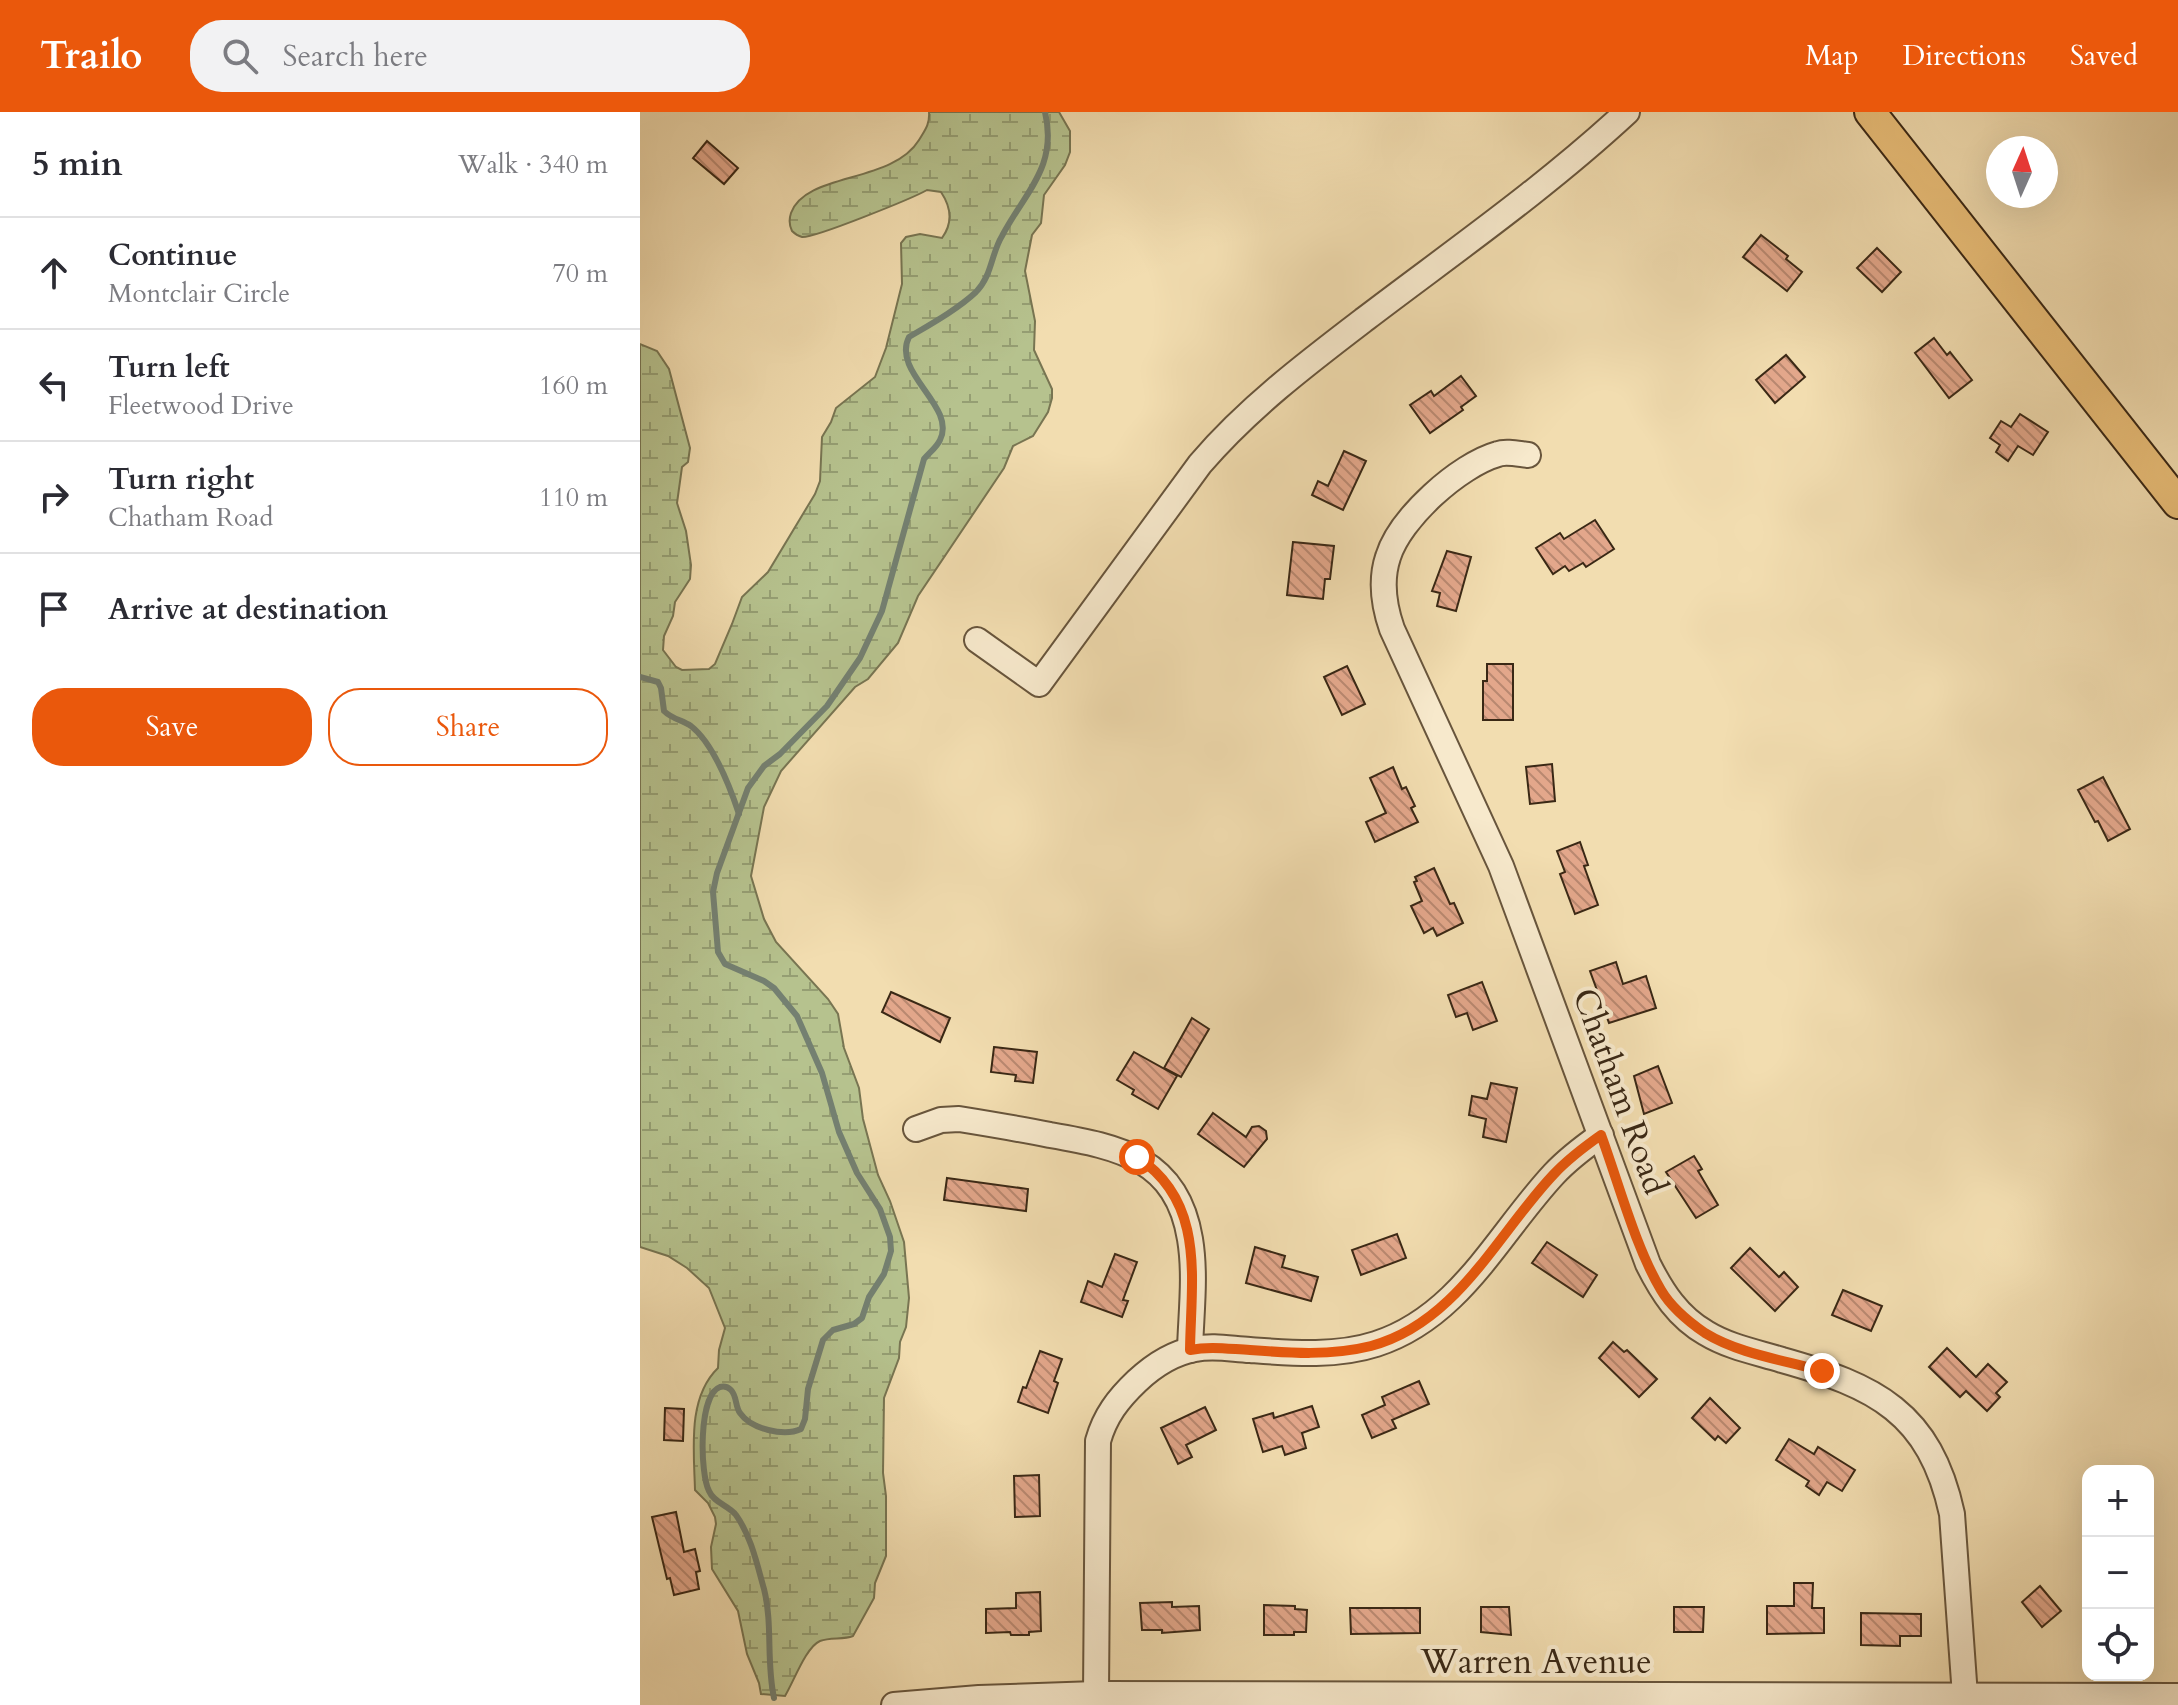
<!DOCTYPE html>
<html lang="en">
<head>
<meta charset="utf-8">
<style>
	:root { --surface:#fff; --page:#f2f2f3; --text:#2b2b33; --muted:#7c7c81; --line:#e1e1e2; --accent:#ea580c }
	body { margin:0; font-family:Cardo,serif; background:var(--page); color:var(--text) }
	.controls { position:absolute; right:24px; bottom:24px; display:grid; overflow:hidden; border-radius:16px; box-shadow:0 8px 32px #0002 }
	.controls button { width:72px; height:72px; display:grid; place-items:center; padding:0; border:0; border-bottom:2px solid var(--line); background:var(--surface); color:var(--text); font:40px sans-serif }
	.compass { position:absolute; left:1346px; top:24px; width:72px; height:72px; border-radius:50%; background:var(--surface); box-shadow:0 8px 32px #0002; rotate:3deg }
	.stop { position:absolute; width:24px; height:24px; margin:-18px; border:6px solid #ea580c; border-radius:50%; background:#fff }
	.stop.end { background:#ea580c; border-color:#fff; box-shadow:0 2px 8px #0008 }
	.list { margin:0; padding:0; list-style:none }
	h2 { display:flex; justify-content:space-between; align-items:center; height:104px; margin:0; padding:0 32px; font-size:34px }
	h2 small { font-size:26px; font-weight:400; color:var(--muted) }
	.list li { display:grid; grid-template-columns:52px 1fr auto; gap:24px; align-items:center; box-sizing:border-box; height:112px; padding:0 32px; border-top:2px solid var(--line) }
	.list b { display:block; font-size:30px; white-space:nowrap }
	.list p { margin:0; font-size:26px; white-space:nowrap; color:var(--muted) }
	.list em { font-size:26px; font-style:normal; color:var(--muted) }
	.actions { display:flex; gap:16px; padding:24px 32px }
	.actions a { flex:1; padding:18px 0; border:2px solid var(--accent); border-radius:32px; text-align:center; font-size:28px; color:var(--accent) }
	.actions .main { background:var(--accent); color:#fff }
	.icon { flex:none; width:44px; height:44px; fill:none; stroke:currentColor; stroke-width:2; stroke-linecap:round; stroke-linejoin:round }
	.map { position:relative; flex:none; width:1538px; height:1593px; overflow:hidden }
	header { display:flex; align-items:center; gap:48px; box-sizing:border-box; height:112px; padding:0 40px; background:var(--accent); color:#fff }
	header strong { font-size:38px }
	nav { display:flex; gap:44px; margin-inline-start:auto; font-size:28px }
	.search { width:560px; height:72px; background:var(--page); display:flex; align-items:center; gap:20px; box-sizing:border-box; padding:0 28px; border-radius:32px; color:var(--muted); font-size:30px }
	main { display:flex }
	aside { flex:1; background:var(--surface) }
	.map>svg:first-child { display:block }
</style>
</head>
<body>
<header>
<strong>Trailo</strong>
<div class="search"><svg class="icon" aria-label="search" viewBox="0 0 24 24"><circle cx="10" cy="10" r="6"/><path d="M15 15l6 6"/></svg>Search here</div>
<nav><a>Map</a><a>Directions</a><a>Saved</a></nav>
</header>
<main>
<aside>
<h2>5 min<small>Walk · 340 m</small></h2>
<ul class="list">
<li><svg class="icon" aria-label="ahead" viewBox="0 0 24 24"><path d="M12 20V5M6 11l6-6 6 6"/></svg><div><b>Continue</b><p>Montclair Circle</p></div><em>70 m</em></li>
<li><svg class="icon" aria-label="left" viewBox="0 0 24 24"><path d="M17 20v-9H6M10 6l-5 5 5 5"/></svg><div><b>Turn left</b><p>Fleetwood Drive</p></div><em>160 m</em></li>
<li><svg class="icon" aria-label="right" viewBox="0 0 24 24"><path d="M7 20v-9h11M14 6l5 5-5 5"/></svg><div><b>Turn right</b><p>Chatham Road</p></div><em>110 m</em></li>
<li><svg class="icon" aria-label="arrive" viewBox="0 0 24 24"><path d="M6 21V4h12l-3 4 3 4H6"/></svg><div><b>Arrive at destination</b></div></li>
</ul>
<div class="actions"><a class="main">Save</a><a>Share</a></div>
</aside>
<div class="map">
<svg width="1538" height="1593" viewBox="0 0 1538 1593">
	<defs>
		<pattern id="wetland-marsh" width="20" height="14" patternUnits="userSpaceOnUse" patternTransform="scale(2)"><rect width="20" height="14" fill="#b6c28e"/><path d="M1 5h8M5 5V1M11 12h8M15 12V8" fill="none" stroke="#959e73"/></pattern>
		<pattern id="building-back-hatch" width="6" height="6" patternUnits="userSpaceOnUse" patternTransform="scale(2)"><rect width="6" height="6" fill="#e3a78b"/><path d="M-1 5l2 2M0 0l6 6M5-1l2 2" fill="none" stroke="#b98870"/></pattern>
	</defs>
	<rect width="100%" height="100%" fill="#f2ddb0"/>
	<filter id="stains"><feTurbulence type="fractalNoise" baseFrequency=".0025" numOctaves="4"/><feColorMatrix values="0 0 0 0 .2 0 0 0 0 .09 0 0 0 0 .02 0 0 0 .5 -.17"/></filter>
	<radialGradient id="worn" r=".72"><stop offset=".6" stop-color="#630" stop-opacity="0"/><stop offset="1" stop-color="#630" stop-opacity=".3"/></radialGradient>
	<path fill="url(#wetland-marsh)" stroke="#787552" stroke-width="2" d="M 289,0 L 419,0 L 430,19 L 430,40 L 425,53 L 404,83 L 401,111 L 392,123 L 385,159 L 395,209 L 394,238 L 412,277 L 412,286 L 408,300 L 393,324 L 373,334 L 364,356 L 278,484 L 258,531 L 228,567 L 215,575 L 141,659 L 124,695 L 111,764 L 124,807 L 136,830 L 188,887 L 198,902 L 204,936 L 219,976 L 223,1007 L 238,1063 L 250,1089 L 264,1130 L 269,1186 L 266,1215 L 260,1230 L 259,1246 L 244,1286 L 243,1361 L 246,1384 L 246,1444 L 235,1471 L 234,1486 L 213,1524 C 203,1528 191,1525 180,1529 C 166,1535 154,1569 145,1584 L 121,1582 L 119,1571 L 107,1542 L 98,1499 L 72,1457 L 71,1435 L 76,1412 L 75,1405 L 68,1391 L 55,1378 C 54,1338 47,1286 78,1256 L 79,1238 L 85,1216 L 69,1176 L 47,1156 L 28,1144 L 0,1135 L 0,232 L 17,239 L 29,257 L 50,336 L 48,350 L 42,355 L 37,391 L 46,419 L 51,453 L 50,467 L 35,490 L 33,504 L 24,524 L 23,538 L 36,555 L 42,558 L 69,557 L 75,552 L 92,512 L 102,485 L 128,460 L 175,382 L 180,369 L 182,325 L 191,310 L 196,296 L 235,265 L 246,236 L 262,172 L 261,131 L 266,125 L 280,122 L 302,126 C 313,111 311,95 301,80 L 287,78 C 273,86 175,126 162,125 C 158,124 155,122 152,119 C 149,113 149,107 151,101 C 166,60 252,72 279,28 C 285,18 290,12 289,0 Z"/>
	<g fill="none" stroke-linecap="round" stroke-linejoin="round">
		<g stroke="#748071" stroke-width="6">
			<path d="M 0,565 L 18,570 L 21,576 L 24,599 C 32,607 42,608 51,614 C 74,632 90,675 99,702"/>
			<path d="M 134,1586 C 126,1549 133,1513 124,1477 C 117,1452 111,1424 96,1403 C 88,1393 74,1391 69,1379 C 60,1362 58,1283 80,1275 C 84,1274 88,1275 91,1278 C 97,1284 95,1294 100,1301 C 111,1317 144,1325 161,1317 L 165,1307 L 168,1277 L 183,1228 L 193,1218 L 214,1212 L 222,1206 L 229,1185 L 244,1162 L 251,1139 L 250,1125 L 240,1097 L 217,1061 L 199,1020 L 182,961 L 157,904 L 134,876 L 124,869 L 85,852 L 78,840 L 73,780 L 77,761 L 108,676 L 124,654 L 140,642 L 187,594 L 220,546 L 242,499 L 284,347 C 289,341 297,335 300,328 C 317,294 251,261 269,225 C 291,212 318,197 336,180 C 352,164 351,142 362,124 C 385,80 418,55 405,0"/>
		</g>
	</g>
	<g fill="url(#building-back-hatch)" stroke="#3a2815" stroke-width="2">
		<polygon points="67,29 98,56 84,72 53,46"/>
		<polygon points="1121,123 1148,144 1146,147 1162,160 1147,179 1103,145"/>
		<polygon points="1237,136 1261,160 1242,180 1217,156"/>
		<polygon points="1294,226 1307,243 1310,240 1332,268 1309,286 1275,241"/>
		<polygon points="1146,243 1165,265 1135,291 1116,268"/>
		<polygon points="821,264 836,284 821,295 823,298 790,321 770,293 791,279 794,284"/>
		<polygon points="1380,302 1408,320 1393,343 1378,334 1368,349 1356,340 1360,333 1350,326 1361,309 1371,315"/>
		<polygon points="704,339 726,349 703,398 672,383 678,369 688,374"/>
		<polygon points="955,408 974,437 946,455 943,451 929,459 925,454 913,462 896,436 920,421 924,427"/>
		<polygon points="653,430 694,434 690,467 685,467 683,487 647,483"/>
		<polygon points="807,439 831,445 816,499 797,494 800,481 792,479"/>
		<polygon points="847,552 873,552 873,608 843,608 843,569 847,569"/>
		<polygon points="707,554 725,592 702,603 684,565"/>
		<polygon points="912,652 915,689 890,692 886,655"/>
		<polygon points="753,655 762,677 766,675 775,694 771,696 778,710 735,730 726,710 746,701 730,666"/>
		<polygon points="1463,665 1490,717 1468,729 1458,709 1455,710 1438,678"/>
		<polygon points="940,730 948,753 944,754 958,793 935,802 920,762 925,760 917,739"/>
		<polygon points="794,756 810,792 814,791 823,811 797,824 793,816 784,821 771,794 782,789 774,770 777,769 775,765"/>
		<polygon points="976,850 983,872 1006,864 1016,896 969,911 950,859"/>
		<polygon points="842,870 857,909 833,918 827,901 816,905 808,883"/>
		<polygon points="251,880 310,906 300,930 242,900"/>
		<polygon points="552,906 569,917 541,965 524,956"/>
		<polygon points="354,935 397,940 393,971 375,969 376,963 351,960"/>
		<polygon points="494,940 537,964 518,997 492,982 494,978 477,968"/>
		<polygon points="1018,954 1032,991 1004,1002 994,964"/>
		<polygon points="851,971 877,976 866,1030 843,1025 846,1007 829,1003 832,984 847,987"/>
		<polygon points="573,1001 606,1025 612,1015 619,1014 626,1019 627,1027 604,1055 558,1022"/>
		<polygon points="1054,1044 1062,1057 1058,1059 1078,1093 1056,1106 1026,1060"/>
		<polygon points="307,1066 388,1077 386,1099 304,1088"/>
		<polygon points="757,1122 766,1146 721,1163 712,1138"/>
		<polygon points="907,1130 957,1163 943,1185 892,1151"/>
		<polygon points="615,1135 645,1144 642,1155 678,1165 671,1189 606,1171"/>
		<polygon points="1110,1136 1139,1165 1144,1160 1158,1175 1135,1199 1091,1156"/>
		<polygon points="475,1142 497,1150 483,1188 488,1189 482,1205 441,1190 448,1169 462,1175"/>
		<polygon points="1203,1178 1242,1194 1231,1219 1192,1203"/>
		<polygon points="973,1230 984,1240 987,1238 1017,1267 999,1285 959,1246"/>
		<polygon points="1307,1236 1336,1265 1348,1252 1367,1270 1356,1281 1360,1285 1347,1299 1326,1279 1320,1285 1289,1255"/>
		<polygon points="400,1239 422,1247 414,1269 418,1271 408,1301 378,1290 383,1275 386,1276"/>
		<polygon points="779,1269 789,1292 752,1308 756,1316 732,1326 722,1303 745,1293 742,1285"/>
		<polygon points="1070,1286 1100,1316 1086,1331 1078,1324 1075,1328 1052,1306"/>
		<polygon points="672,1294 679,1315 662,1321 666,1336 645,1343 642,1334 623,1340 613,1307 633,1301 634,1306"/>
		<polygon points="565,1295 576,1318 546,1333 552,1345 538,1352 521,1316"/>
		<polygon points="25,1296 44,1297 43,1329 24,1328"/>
		<polygon points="1149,1327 1174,1342 1178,1335 1215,1358 1202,1379 1187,1370 1179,1383 1166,1374 1169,1369 1136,1348"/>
		<polygon points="399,1363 400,1404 375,1405 374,1364"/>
		<polygon points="36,1400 44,1440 55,1437 60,1459 56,1460 59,1477 34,1483 30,1466 27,1467 12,1405"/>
		<polygon points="1154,1471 1173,1471 1172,1496 1184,1496 1184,1521 1127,1522 1127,1494 1154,1494"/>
		<polygon points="1400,1474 1421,1499 1402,1515 1382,1490"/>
		<polygon points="400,1480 401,1519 389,1520 389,1523 371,1523 370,1520 346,1521 346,1497 376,1496 376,1481"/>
		<polygon points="532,1490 532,1495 559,1494 560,1518 522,1521 522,1518 502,1518 500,1491"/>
		<polygon points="624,1493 655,1494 655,1497 667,1498 666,1520 654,1520 654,1523 624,1523"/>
		<polygon points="841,1495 869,1495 871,1523 841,1520"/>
		<polygon points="1034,1495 1064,1495 1063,1520 1034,1520"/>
		<polygon points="710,1496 780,1496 780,1521 711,1522"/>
		<polygon points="1221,1501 1281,1502 1281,1524 1260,1524 1260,1534 1221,1533"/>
	</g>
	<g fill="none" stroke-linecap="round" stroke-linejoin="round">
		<g stroke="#68553c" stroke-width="28">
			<g id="minor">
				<path d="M 888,343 C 879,342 866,339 858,342 C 819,353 760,406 748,445 C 740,469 744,494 752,517 L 861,754 L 1008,1152 C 1022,1180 1038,1205 1066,1221 C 1089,1235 1116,1240 1142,1248 C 1235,1274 1290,1300 1312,1402 L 1325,1584"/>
				<path d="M 337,528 L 399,572 L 560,352 C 608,296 666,252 725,207 C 813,140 905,76 987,0"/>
				<path d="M 276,1017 L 301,1008 L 319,1007 C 350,1012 380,1017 410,1023 C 480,1035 537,1047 550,1127 C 556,1163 551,1202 550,1238"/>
				<path d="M 456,1582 L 458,1329 C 465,1304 478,1287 497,1269 C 513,1254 533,1241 555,1237 C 573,1233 591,1237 610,1238 C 651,1241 696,1245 736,1232 C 820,1205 858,1122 914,1062 C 928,1047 944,1035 961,1023"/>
				<polyline points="254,1593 339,1586 456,1582 1538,1584"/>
			</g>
		</g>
		<g stroke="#3a2815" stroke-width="34">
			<polyline id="major" points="1230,0 1538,391"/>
		</g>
		<use href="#minor" stroke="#f7e9cc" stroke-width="24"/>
		<use href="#major" stroke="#e9be78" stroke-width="30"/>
	</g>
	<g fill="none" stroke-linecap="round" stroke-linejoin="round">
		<path stroke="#ea580c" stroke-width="10" d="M 497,1045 C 566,1090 551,1167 550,1238 C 570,1234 589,1237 610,1238 C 650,1241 691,1244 731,1234 C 817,1211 857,1122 914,1062 C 928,1047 944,1035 961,1023 C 979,1072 995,1134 1021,1178 C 1031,1195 1049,1210 1065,1221 C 1099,1242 1144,1248 1182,1259"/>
	</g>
	<g text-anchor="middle" stroke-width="8" stroke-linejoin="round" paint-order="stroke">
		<g font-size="34" fill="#3a2815" stroke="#f7e9cc">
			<text transform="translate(981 979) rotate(70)" y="12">Chatham Road</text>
			<text x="896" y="1561">Warren Avenue</text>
		</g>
	</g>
	<rect width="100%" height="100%" filter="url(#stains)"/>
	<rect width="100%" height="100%" fill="url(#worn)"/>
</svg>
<div class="controls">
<button>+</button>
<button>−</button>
<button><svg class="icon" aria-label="locate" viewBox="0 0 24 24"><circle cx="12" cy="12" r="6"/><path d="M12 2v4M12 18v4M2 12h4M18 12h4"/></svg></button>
</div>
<svg class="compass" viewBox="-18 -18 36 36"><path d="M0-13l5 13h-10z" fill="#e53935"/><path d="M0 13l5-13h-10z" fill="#7c7c81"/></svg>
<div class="stop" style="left:497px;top:1045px"></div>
<div class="stop end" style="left:1182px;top:1259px"></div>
</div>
</main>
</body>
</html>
